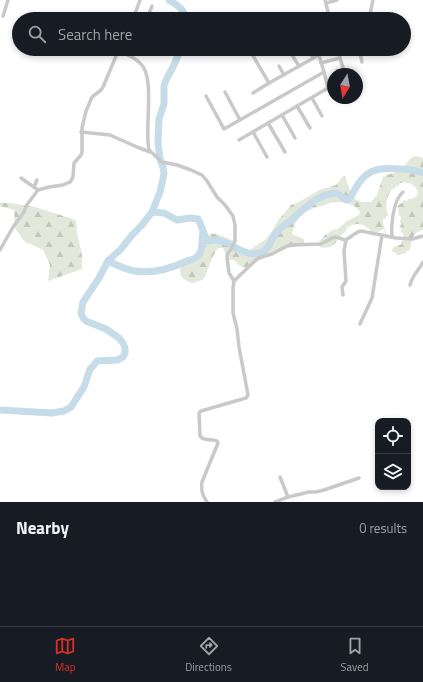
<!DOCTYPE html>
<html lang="en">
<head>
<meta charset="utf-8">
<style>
	:root { --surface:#171b24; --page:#20242c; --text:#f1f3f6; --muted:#9ea1a6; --line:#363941; --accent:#d93025 }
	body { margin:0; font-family:"Titillium Web",sans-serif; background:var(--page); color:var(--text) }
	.controls { position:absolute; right:12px; bottom:12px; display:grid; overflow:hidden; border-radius:8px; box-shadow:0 2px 6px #0003 }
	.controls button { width:36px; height:36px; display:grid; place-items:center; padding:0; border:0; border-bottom:1px solid var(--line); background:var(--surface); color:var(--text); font:20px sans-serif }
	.compass { position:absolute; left:327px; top:68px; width:36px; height:36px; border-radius:50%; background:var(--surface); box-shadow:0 2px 6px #0003; rotate:191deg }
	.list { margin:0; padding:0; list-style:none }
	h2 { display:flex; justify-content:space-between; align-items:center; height:52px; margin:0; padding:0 16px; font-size:17px }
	h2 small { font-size:13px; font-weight:400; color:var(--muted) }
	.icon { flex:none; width:22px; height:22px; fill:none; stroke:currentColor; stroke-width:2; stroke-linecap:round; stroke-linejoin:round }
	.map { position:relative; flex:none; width:423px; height:502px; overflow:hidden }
	.search { position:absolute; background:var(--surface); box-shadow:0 2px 6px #0003; left:12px; right:12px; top:12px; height:44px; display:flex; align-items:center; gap:10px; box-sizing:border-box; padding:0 14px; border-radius:22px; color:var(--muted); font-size:15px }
	.sheet { height:124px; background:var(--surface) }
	nav { display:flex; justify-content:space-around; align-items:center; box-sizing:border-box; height:56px; border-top:1px solid var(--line); background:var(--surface); font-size:11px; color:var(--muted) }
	nav a { display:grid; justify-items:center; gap:2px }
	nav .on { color:var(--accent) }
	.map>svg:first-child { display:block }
</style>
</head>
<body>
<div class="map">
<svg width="423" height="502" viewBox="0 0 423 502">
	<defs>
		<pattern id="forest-firs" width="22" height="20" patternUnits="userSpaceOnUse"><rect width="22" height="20" fill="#e3e9da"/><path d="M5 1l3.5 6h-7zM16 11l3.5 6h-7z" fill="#c3c8bb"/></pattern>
	</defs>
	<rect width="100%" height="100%" fill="#fff"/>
	<g fill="url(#forest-firs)">
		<path d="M 417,156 L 423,158 L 423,230 C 412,233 412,239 410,250 L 407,251 L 406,253 L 399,255 L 395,254 L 396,253 L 391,251 L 394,247 L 402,244 L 401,241 L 404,240 L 403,233 L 400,232 L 402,230 L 399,227 L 402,224 L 400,221 L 401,218 L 401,217 L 399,215 L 399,212 L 397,211 L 399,210 L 397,206 L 403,202 L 403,200 L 407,201 L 408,199 C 413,199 416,198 418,193 C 416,185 409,181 400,183 L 398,186 L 396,185 L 395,189 L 393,188 C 386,195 385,208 388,216 L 386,216 L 386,219 L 383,219 L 383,223 L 387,236 L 385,234 L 384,229 L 374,234 C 366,225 358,220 347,228 L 346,231 C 336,238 336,251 320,247 L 318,243 L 324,236 L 332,230 L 338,229 L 347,221 L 359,215 L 360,211 C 357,209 355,206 352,205 C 347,202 336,201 330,203 C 328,203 327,204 325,205 C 306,210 297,214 292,234 L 304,239 L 304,244 C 298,247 290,247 282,250 C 269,254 257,263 244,268 L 240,266 L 234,260 L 230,260 L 226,257 L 225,252 L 223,248 L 218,248 L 213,256 L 205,277 L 202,280 L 193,283 C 190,282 186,281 184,279 C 180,276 178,269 183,266 C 185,264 189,263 192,262 C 200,259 206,252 205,243 C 208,239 207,237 211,233 L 220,235 L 234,241 L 230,245 L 237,253 L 242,252 L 252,254 L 251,249 L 266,239 L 272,231 L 279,219 L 291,205 L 299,202 L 319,190 L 336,185 L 339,182 L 341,178 L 345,176 L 352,196 L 355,199 L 362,202 L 371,202 L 377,195 L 383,177 L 387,175 L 400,171 L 409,160 L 413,157 Z"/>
		<polygon points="0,203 10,203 35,207 76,220 77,233 82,255 82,269 48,281 50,265 43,250 24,241 15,228 14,210 0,206 0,212"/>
	</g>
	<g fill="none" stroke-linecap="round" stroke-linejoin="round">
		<g stroke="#c6dce9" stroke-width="7">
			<path d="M 169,0 C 177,5 185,9 185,19"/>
			<polyline points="152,212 164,213 177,220 190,218 198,219 200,223 207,241 214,240 220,241 227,243"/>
			<path d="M 231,245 C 242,252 258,260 268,247 C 271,242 273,236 278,231 C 281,227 286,224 290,221 C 303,210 318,193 337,193 L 346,200 L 349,199 C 354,192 357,184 363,178 C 373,167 388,168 401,169 C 409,170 416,170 423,173"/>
			<path d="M 108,261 C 117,265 126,270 135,271 C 152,274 172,268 187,261 C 191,260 195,259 198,256 C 204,249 201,241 203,232"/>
			<polyline points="0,410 52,413 64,411 71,407 80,393 84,387 90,369 94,365 97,361 117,360 123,357 125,353 125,348 123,343 119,338 106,329 86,321 83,318 81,313 83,302 99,278 108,261 121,249 132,235 142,225 152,212 160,192 164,174 163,167 160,159 158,143 159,119 164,104 164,86 166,80 173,67 181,49"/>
		</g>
		<g stroke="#c9c9c9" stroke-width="3.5">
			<polyline points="325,0 330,19"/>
			<polyline points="326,3 337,0"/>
			<polyline points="3,16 8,0"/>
			<polyline points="133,19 140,0"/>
			<polyline points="147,19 152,6"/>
			<polyline points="164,19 165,16"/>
			<polyline points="369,19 373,0"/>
			<polyline points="249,49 269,83 319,55"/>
			<polyline points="308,49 313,58"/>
			<polyline points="359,49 362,62"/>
			<path d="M 119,51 C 126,54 134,57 140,63 C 156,77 144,128 149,150 L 162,162 L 177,165 L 191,170 L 202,175 L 207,181 L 217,197 L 225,205 L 233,216 L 235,225 L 235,241 L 232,248 L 228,253 L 227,257 L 229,273 L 234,281"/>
			<polyline points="290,52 299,66"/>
			<polyline points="151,54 153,49"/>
			<polyline points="340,58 345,74"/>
			<polyline points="321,63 340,58 338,49"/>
			<polyline points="279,66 284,75"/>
			<polyline points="225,92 240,120"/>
			<polyline points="253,93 269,83"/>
			<polyline points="206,96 224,129 324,72 317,49"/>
			<polyline points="312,98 322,116"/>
			<polyline points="297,106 310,128"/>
			<polyline points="282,115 295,138"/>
			<polyline points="268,123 285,152"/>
			<polyline points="81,132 110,135 137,147 150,152"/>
			<polyline points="253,132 267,157"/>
			<polyline points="239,140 328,88 324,72"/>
			<polyline points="21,178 38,190"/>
			<polyline points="34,187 37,180"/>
			<path d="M 392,237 C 391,225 393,200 403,192"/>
			<polyline points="0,250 13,227 24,212 26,206 38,190 49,187 63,185 70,182 73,177 74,163 81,155 82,152 82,128 86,111 92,97 101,90 103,87 119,49"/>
			<path d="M 410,285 C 412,276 419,270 423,262"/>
			<polyline points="343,295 342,287 346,281 344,251 346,240"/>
			<polyline points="360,324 372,298 382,235"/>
			<polyline points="288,497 309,492 316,492 324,490 359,478"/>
			<path d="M 207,502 C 202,495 201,490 202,482 L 218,443 L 217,441 C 211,438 204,442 200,436 L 199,413 L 201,411 L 246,398 L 248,395 L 239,347 L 237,329 L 233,313 L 233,288 L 234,281 L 258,258 L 272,254 L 289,245 L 321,244 L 332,238 L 336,237 L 345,240 C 351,238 355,232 361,231 L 396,238 L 412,239 L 423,236"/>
			<polyline points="275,502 288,497 280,477"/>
		</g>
	</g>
</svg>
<div class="controls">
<button><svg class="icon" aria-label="locate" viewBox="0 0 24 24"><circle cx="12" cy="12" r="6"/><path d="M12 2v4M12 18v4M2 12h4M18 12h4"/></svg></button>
<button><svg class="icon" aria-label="layers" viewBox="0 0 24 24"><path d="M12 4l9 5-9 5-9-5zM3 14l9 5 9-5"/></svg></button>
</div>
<svg class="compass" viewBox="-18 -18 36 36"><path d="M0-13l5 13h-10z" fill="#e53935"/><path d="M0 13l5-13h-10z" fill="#9ea1a6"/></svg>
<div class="search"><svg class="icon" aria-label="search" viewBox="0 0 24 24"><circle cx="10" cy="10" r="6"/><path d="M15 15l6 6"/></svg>Search here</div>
</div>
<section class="sheet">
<h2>Nearby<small>0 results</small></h2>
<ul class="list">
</ul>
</section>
<nav>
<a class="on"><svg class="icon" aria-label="map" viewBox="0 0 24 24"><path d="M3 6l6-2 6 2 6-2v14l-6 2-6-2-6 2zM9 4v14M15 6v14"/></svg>Map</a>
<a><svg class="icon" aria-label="directions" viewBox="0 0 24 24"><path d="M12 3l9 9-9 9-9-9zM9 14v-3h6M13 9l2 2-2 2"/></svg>Directions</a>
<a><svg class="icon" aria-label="saved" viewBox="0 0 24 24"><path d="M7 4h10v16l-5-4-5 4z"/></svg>Saved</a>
</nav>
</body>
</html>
